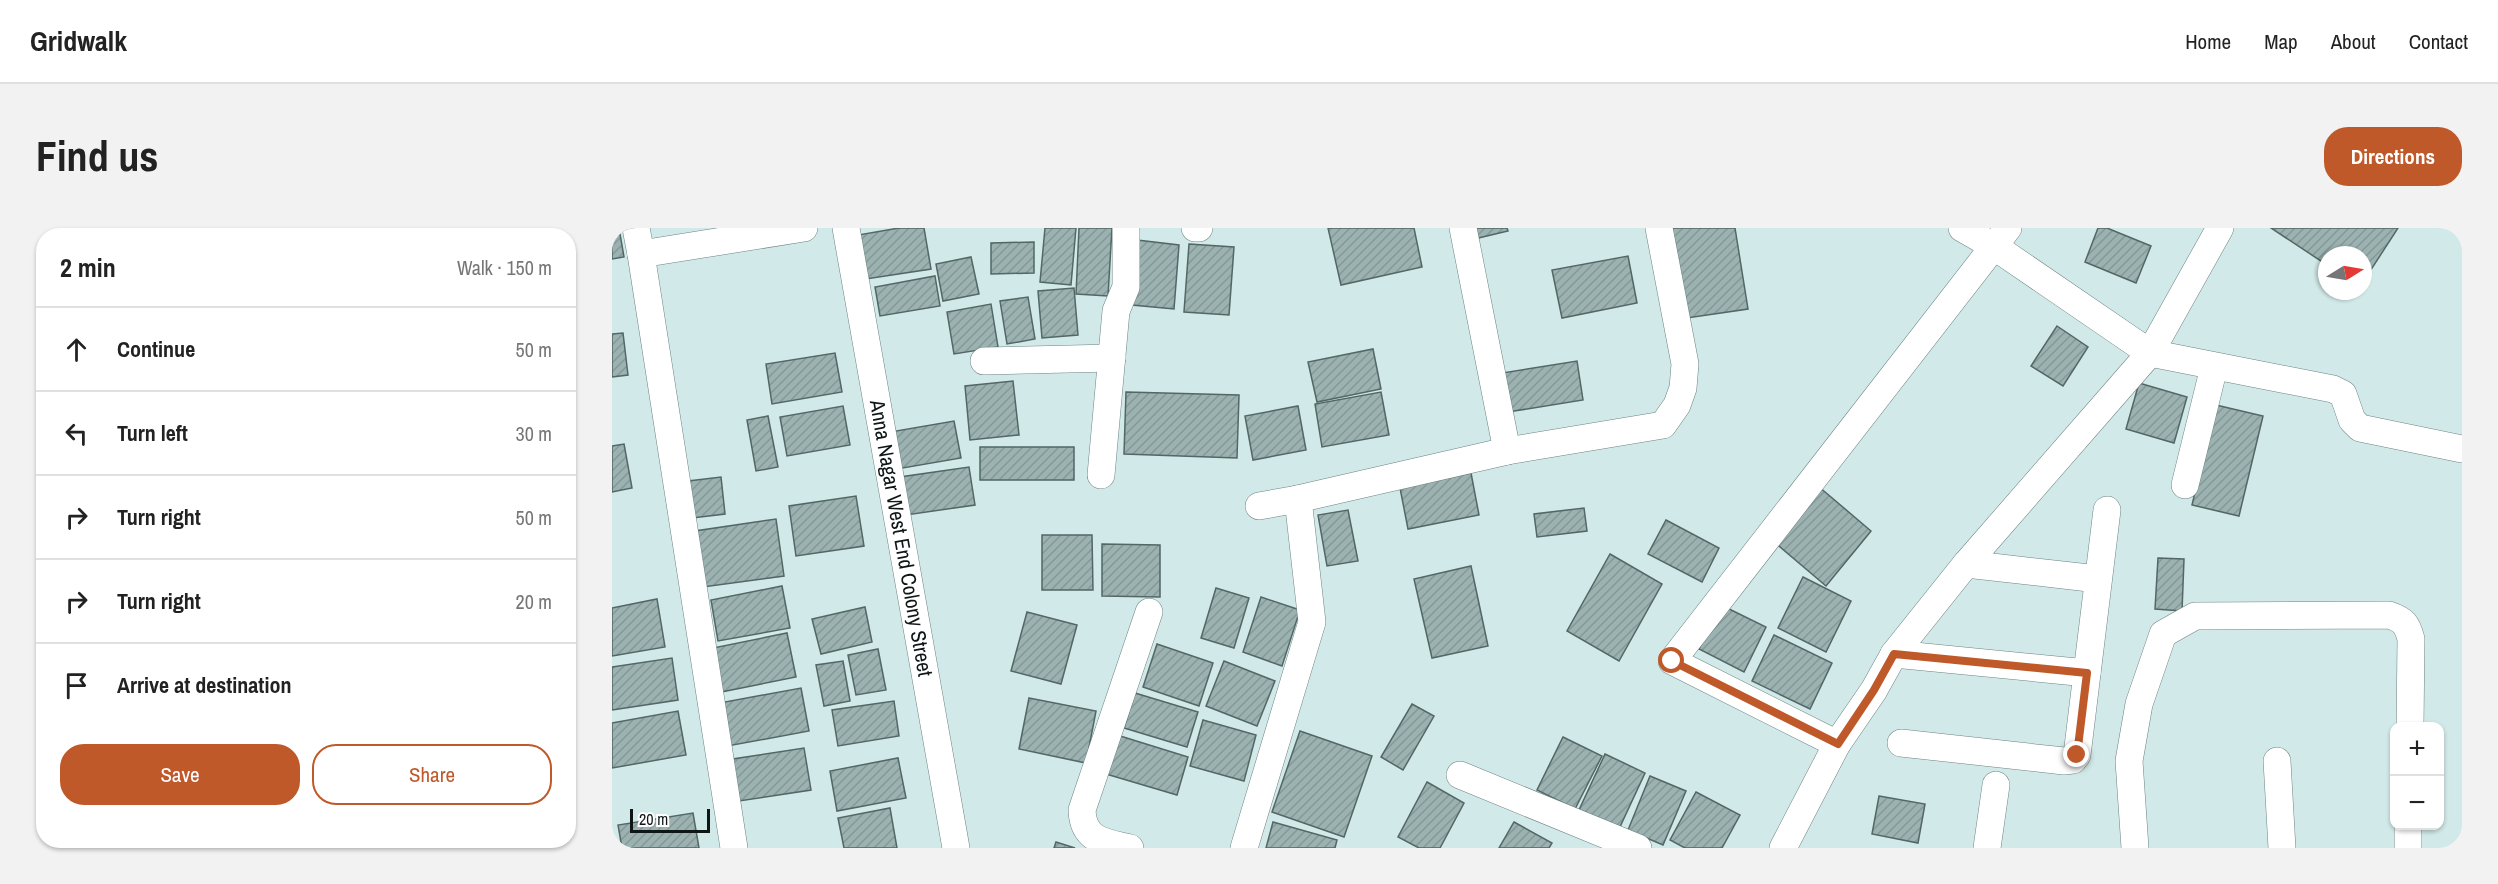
<!DOCTYPE html>
<html lang="en">
<head>
<meta charset="utf-8">
<style>
	:root { --surface:#fff; --page:#f2f2f2; --text:#222; --muted:#767676; --line:#e0e0e0; --accent:#bf592a }
	body { margin:0; font-family:"Archivo Narrow",sans-serif; background:var(--page); color:var(--text) }
	.controls { position:absolute; right:18px; bottom:18px; display:grid; overflow:hidden; border-radius:12px; box-shadow:0 2px 4px #0004 }
	.controls button { width:54px; height:54px; display:grid; place-items:center; padding:0; border:0; border-bottom:2px solid var(--line); background:var(--surface); color:var(--text); font:30px sans-serif }
	.compass { position:absolute; left:1706px; top:18px; width:54px; height:54px; border-radius:50%; background:var(--surface); box-shadow:0 2px 4px #0004; rotate:79deg }
	.scale { position:absolute; left:18px; bottom:15px; width:80px; box-sizing:border-box; padding-left:6px; border:3px solid #0e1616; border-top:0; font-size:16px; line-height:21px; white-space:nowrap; color:#0e1616; -webkit-text-stroke:4px #fff; paint-order:stroke }
	.stop { position:absolute; width:18px; height:18px; margin:-14px; border:4px solid #bf592a; border-radius:50%; background:#fff }
	.stop.end { background:#bf592a; border-color:#fff; box-shadow:0 2px 6px #0008 }
	.list { margin:0; padding:0; list-style:none }
	h2 { display:flex; justify-content:space-between; align-items:center; height:78px; margin:0; padding:0 24px; font-size:26px }
	h2 small { font-size:20px; font-weight:400; color:var(--muted) }
	.list li { display:grid; grid-template-columns:39px 1fr auto; gap:18px; align-items:center; box-sizing:border-box; height:84px; padding:0 24px; border-top:2px solid var(--line) }
	.list b { display:block; font-size:22px; white-space:nowrap }
	.list em { font-size:20px; font-style:normal; color:var(--muted) }
	.actions { display:flex; gap:12px; padding:18px 24px }
	.actions a { flex:1; padding:14px 0; border:2px solid var(--accent); border-radius:24px; text-align:center; font-size:21px; color:var(--accent) }
	.actions .main { background:var(--accent); color:#fff }
	.icon { flex:none; width:33px; height:33px; fill:none; stroke:currentColor; stroke-width:2; stroke-linecap:round; stroke-linejoin:round }
	.map { position:relative; flex:none; width:1850px; height:620px; overflow:hidden; border-radius:24px }
	header { display:flex; align-items:center; gap:36px; box-sizing:border-box; height:84px; padding:0 30px; background:var(--surface); border-bottom:2px solid var(--line) }
	header strong { font-size:28px }
	nav { display:flex; gap:33px; margin-inline-start:auto; font-size:21px }
	.intro { display:flex; align-items:center; justify-content:space-between; box-sizing:border-box; height:144px; padding:0 36px }
	h1 { margin:0; font-size:42px }
	.button { padding:15px 27px; border-radius:24px; background:var(--accent); color:#fff; font-size:21px; font-weight:700 }
	main { display:flex; gap:36px; padding:0 36px }
	aside { flex:1; background:var(--surface); border-radius:24px; box-shadow:0 2px 4px #0004 }
	.map>svg:first-child { display:block }
</style>
</head>
<body>
<header>
<strong>Gridwalk</strong>
<nav><a>Home</a><a>Map</a><a>About</a><a>Contact</a></nav>
</header>
<div class="intro"><h1>Find us</h1><a class="button">Directions</a></div>
<main>
<aside>
<h2>2 min<small>Walk · 150 m</small></h2>
<ul class="list">
<li><svg class="icon" aria-label="ahead" viewBox="0 0 24 24"><path d="M12 20V5M6 11l6-6 6 6"/></svg><div><b>Continue</b></div><em>50 m</em></li>
<li><svg class="icon" aria-label="left" viewBox="0 0 24 24"><path d="M17 20v-9H6M10 6l-5 5 5 5"/></svg><div><b>Turn left</b></div><em>30 m</em></li>
<li><svg class="icon" aria-label="right" viewBox="0 0 24 24"><path d="M7 20v-9h11M14 6l5 5-5 5"/></svg><div><b>Turn right</b></div><em>50 m</em></li>
<li><svg class="icon" aria-label="right" viewBox="0 0 24 24"><path d="M7 20v-9h11M14 6l5 5-5 5"/></svg><div><b>Turn right</b></div><em>20 m</em></li>
<li><svg class="icon" aria-label="arrive" viewBox="0 0 24 24"><path d="M6 21V4h12l-3 4 3 4H6"/></svg><div><b>Arrive at destination</b></div></li>
</ul>
<div class="actions"><a class="main">Save</a><a>Share</a></div>
</aside>
<div class="map">
<svg width="1850" height="620" viewBox="0 0 1850 620">
	<defs>
		<pattern id="building-hatch" width="6" height="6" patternUnits="userSpaceOnUse" patternTransform="scale(1.5)"><rect width="6" height="6" fill="#9bb2b1"/><path d="M-1 1l2-2M0 6l6-6M5 7l2-2" fill="none" stroke="#849898"/></pattern>
	</defs>
	<rect width="100%" height="100%" fill="#d1e9e8"/>
	<g fill="url(#building-hatch)" stroke="#526766" stroke-width="1.5">
		<polygon points="0,0 7,0 12,29 0,31"/>
		<polygon points="287,0 312,0 319,41 254,51 246,7"/>
		<polygon points="433,0 464,0 459,57 428,54"/>
		<polygon points="467,0 500,0 496,68 464,66"/>
		<polygon points="716,0 802,0 810,39 729,57"/>
		<polygon points="859,0 895,0 896,3 862,11"/>
		<polygon points="1060,0 1123,0 1136,81 1075,90"/>
		<polygon points="1486,0 1495,0 1539,18 1524,55 1473,34"/>
		<polygon points="1659,0 1786,0 1751,54 1751,27 1715,27 1715,37"/>
		<polygon points="525,12 567,17 562,81 520,77"/>
		<polygon points="422,14 422,45 379,46 379,15"/>
		<polygon points="577,16 622,19 617,87 572,84"/>
		<polygon points="1016,28 1025,75 950,90 940,42"/>
		<polygon points="359,29 367,66 331,73 324,36"/>
		<polygon points="323,48 328,78 268,88 263,59"/>
		<polygon points="462,60 466,107 430,110 426,63"/>
		<polygon points="416,69 423,111 395,116 388,73"/>
		<polygon points="379,76 386,119 342,126 335,84"/>
		<polygon points="1445,98 1476,119 1451,158 1419,138"/>
		<polygon points="11,105 16,147 0,149 0,106"/>
		<polygon points="761,121 769,161 705,174 696,134"/>
		<polygon points="223,125 230,164 160,176 154,136"/>
		<polygon points="965,133 971,172 896,184 890,145"/>
		<polygon points="401,153 407,207 358,212 353,158"/>
		<polygon points="1527,155 1575,169 1562,215 1514,201"/>
		<polygon points="514,164 627,167 625,230 512,226"/>
		<polygon points="769,164 777,207 710,219 703,176"/>
		<polygon points="1604,177 1651,188 1627,288 1580,277"/>
		<polygon points="231,178 238,217 175,228 168,189"/>
		<polygon points="686,178 694,222 641,232 633,188"/>
		<polygon points="156,188 166,239 144,243 135,192"/>
		<polygon points="342,193 349,230 285,241 278,204"/>
		<polygon points="12,216 20,260 0,264 0,218"/>
		<rect x="368" y="219" width="94" height="33"/>
		<polygon points="357,239 363,277 294,287 288,249"/>
		<polygon points="859,245 867,287 796,301 788,260"/>
		<polygon points="109,249 113,286 72,291 68,254"/>
		<polygon points="1206,258 1259,303 1214,358 1161,313"/>
		<polygon points="244,268 252,318 184,328 177,278"/>
		<polygon points="972,280 975,303 925,309 922,286"/>
		<polygon points="736,282 746,333 715,338 706,287"/>
		<polygon points="164,291 172,348 91,359 83,303"/>
		<polygon points="1054,292 1107,320 1090,354 1036,326"/>
		<polygon points="430,307 480,307 481,362 430,362"/>
		<polygon points="490,316 548,317 548,369 490,368"/>
		<polygon points="998,326 1050,356 1007,433 955,403"/>
		<polygon points="1546,330 1572,331 1570,383 1543,381"/>
		<polygon points="859,338 876,418 820,430 802,351"/>
		<polygon points="1191,349 1239,373 1214,424 1166,400"/>
		<polygon points="170,358 178,400 106,413 99,372"/>
		<polygon points="604,360 637,370 622,420 589,410"/>
		<polygon points="649,369 688,382 670,438 631,424"/>
		<polygon points="45,371 53,419 0,428 0,380"/>
		<polygon points="1109,377 1154,399 1132,444 1087,421"/>
		<polygon points="253,379 260,414 209,426 200,391"/>
		<polygon points="415,384 465,397 449,456 399,443"/>
		<polygon points="175,405 184,449 109,464 101,420"/>
		<polygon points="1162,407 1220,435 1198,481 1140,453"/>
		<polygon points="545,416 601,435 587,478 531,459"/>
		<polygon points="266,421 274,462 244,467 236,427"/>
		<polygon points="60,430 66,472 0,482 0,439"/>
		<polygon points="231,433 238,473 212,478 204,437"/>
		<polygon points="612,433 663,453 645,498 594,478"/>
		<polygon points="189,460 197,503 110,519 102,476"/>
		<polygon points="523,465 586,484 575,519 512,500"/>
		<polygon points="417,470 484,483 474,535 407,521"/>
		<polygon points="282,473 287,508 226,518 220,482"/>
		<polygon points="800,476 822,488 791,542 769,529"/>
		<polygon points="66,483 74,527 0,540 0,495"/>
		<polygon points="591,492 644,507 632,553 578,538"/>
		<polygon points="688,503 760,528 732,609 660,584"/>
		<polygon points="505,507 576,529 565,567 494,546"/>
		<polygon points="951,509 990,528 963,581 925,562"/>
		<polygon points="192,520 199,562 127,573 121,531"/>
		<polygon points="993,526 1033,545 1007,601 967,582"/>
		<polygon points="286,530 294,570 225,583 218,543"/>
		<polygon points="1038,548 1074,563 1051,617 1016,602"/>
		<polygon points="815,554 852,575 828,620 807,620 786,609"/>
		<polygon points="1084,564 1128,587 1110,620 1073,620 1058,612"/>
		<polygon points="1267,568 1313,576 1306,615 1260,606"/>
		<polygon points="278,580 285,620 232,620 226,590"/>
		<polygon points="81,585 87,620 10,620 6,597"/>
		<polygon points="661,594 725,612 723,620 654,620"/>
		<polygon points="902,594 940,615 937,620 887,620"/>
		<polygon points="444,614 463,620 442,620"/>
	</g>
	<g fill="none" stroke-linecap="round" stroke-linejoin="round">
		<g stroke="#6e8383" stroke-width="28">
			<g id="minor">
				<polyline points="24,0 29,26"/>
				<path id="s1" d="M 234,0 L 344,620"/>
				<polyline points="583,0 587,0"/>
				<polyline points="851,0 895,223"/>
				<polyline points="1350,0 1383,19 1538,125 1721,161 1731,166 1740,192 1748,200 1850,221"/>
				<polyline points="372,133 500,130"/>
				<polyline points="489,247 504,83 514,59 514,0"/>
				<polyline points="1573,257 1602,139"/>
				<polyline points="647,278 686,271"/>
				<polyline points="1354,336 1486,351"/>
				<polyline points="1282,426 1475,445"/>
				<polyline points="1289,515 1452,533 1461,532 1465,527 1495,282"/>
				<polyline points="1225,516 1060,433 1396,0"/>
				<polyline points="1665,533 1670,620"/>
				<polyline points="848,547 1026,620"/>
				<polyline points="122,620 29,26 192,0"/>
				<path d="M 518,620 C 493,614 471,613 470,582 L 537,384"/>
				<polyline points="632,620 700,394 686,271 895,223 1051,197 1065,177 1071,160 1073,136 1047,0"/>
				<polyline points="1171,620 1225,516 1262,462 1282,426 1354,336 1538,125 1608,0"/>
				<polyline points="1375,620 1384,557"/>
				<path d="M 1523,620 L 1517,533 L 1527,476 L 1551,406 L 1583,388 L 1777,387 C 1792,392 1795,396 1799,411 L 1798,499"/>
				<polyline points="1796,620 1796,598"/>
			</g>
		</g>
		<use href="#minor" stroke="#fff" stroke-width="27"/>
	</g>
	<g fill="none" stroke-linecap="round" stroke-linejoin="round">
		<polyline stroke="#bf592a" stroke-width="8" points="1060,433 1226,516 1262,462 1282,426 1475,445 1465,527"/>
	</g>
	<g text-anchor="middle" stroke-width="5" stroke-linejoin="round" paint-order="stroke">
		<g font-size="21" fill="#0e1616" stroke="#fff">
			<text dy="7" stroke="none"><textPath href="#s1" startOffset="315">Anna Nagar West End Colony Street</textPath></text>
		</g>
	</g>
</svg>
<div class="controls">
<button>+</button>
<button>−</button>
</div>
<svg class="compass" viewBox="-18 -18 36 36"><path d="M0-13l5 13h-10z" fill="#e53935"/><path d="M0 13l5-13h-10z" fill="#767676"/></svg>
<div class="scale">20 m</div>
<div class="stop" style="left:1060px;top:433px"></div>
<div class="stop end" style="left:1465px;top:527px"></div>
</div>
</main>
</body>
</html>
